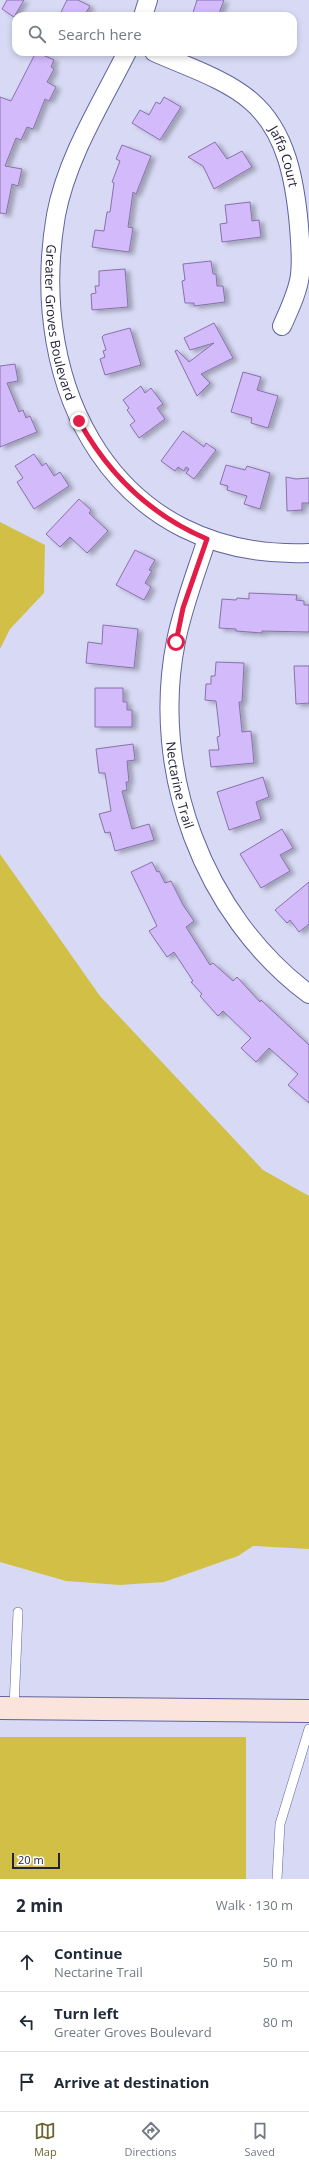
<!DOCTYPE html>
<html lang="en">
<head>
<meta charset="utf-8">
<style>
	:root { --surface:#fff; --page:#f6f6f7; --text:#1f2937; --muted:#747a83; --line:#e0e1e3; --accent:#6b6430 }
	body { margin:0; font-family:"Open Sans",sans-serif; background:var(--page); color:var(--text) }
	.scale { position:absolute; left:12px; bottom:10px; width:48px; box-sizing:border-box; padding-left:4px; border:2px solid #22223b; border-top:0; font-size:11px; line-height:14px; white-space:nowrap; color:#22223b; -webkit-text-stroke:3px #fefefe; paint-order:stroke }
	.stop { position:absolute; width:12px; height:12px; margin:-9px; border:3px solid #e11d48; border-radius:50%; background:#fff }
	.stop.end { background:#e11d48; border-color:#fff; box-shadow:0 1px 4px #0008 }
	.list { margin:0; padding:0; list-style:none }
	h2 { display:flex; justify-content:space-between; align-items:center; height:52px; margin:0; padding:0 16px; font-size:17px }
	h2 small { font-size:13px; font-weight:400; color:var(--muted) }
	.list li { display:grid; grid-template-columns:26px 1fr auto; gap:12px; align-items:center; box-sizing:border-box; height:60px; padding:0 16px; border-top:1px solid var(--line) }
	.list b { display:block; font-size:15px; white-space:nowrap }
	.list p { margin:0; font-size:13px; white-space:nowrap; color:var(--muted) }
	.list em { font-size:13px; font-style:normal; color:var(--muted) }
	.icon { flex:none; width:22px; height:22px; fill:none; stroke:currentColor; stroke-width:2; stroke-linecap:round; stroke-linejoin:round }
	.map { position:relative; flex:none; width:309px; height:1879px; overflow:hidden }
	.search { position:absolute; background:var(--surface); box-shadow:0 2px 6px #0003; left:12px; right:12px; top:12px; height:44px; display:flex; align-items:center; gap:10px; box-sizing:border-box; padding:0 14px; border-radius:12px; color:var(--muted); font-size:15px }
	.sheet { height:232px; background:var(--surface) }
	nav { display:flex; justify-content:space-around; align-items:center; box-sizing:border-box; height:56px; border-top:1px solid var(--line); background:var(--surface); font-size:11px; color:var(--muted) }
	nav a { display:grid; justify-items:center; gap:2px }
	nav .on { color:var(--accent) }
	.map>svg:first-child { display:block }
</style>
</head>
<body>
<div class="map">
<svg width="309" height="1879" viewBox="0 0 309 1879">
	<defs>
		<filter id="shadow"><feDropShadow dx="4.5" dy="2.5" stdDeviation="2" flood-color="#0004"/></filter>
	</defs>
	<rect width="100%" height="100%" fill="#d8daf5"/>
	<g fill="#d1c045">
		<polygon points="0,522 45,545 44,593 10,629 0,649"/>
		<polygon points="0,854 100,996 263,1170 309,1196 309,1549 253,1546 238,1556 164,1582 120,1585 66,1581 0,1562"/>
		<rect x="0" y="1737" width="246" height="142"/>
	</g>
	<g fill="#d3bafb" stroke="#8871ab" filter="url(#shadow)">
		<polygon points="7,0 24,0 14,17 2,9"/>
		<polygon points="67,0 78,0 90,6 84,16 59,16"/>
		<polygon points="197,0 224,0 218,16 192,16"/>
		<polygon points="36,52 54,60 51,67 54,69 47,82 56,87 49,101 45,99 33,129 27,127 21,140 16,138 5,166 22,169 18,186 12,184 6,214 0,213 0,97 11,101"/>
		<polygon points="164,97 181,107 160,140 132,123 140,110 149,115 156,102 160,104"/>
		<polygon points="215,142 227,159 242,151 252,167 214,189 203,166 188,157"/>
		<polygon points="122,145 151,156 136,194 133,192 128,227 133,228 129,252 92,247 95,230 104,231 107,212 110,212 114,183 112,182 120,161 116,159"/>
		<polygon points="250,202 252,221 259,220 261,237 222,242 220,224 227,223 225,205"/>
		<polygon points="211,261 213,274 216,274 217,286 223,286 225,302 194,306 194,303 185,303 182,281 185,280 183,264"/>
		<polygon points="125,269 128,307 92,310 91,294 96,293 95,286 99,286 99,271"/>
		<polygon points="214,323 233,358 201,374 210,383 197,396 175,351 177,350 189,362 214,343 190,350 184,338"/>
		<polygon points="130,328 141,365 105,375 100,359 105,357 103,351 106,350 102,337 104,335"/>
		<polygon points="15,364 18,381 7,383 19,412 23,410 26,418 30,416 37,432 0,447 0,366"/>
		<polygon points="243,372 261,377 257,390 278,396 268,428 251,423 252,418 231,412"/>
		<polygon points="141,386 145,393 151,388 163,404 157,408 165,419 139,438 130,425 135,421 127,410 129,408 123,400"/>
		<polygon points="183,431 204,447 206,443 216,450 194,479 186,473 189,469 186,467 184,471 178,467 175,471 161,461"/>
		<polygon points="34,454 42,466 46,463 54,476 60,472 69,486 34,509 17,482 23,478 15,466"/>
		<polygon points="226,465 245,470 247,466 270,473 260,509 244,504 247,496 227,490 228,486 220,484"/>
		<polygon points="286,477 296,479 309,478 309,503 302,503 302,510 287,511"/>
		<polygon points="79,499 91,510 89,513 108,531 87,553 70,537 60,547 46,534"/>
		<polygon points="135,550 155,560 149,570 152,571 145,583 151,587 144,600 116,585"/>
		<polygon points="249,593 297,595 296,600 304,601 304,605 309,605 309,632 262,631 262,633 236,631 236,629 219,628 222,599 236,600 237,598 249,599"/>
		<polygon points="103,625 138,629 134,668 86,663 88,642 102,644"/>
		<polygon points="216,662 244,663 242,702 239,702 242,732 251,731 254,763 211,767 209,750 219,750 217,737 220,736 216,701 205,700 206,684 211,684 211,676 215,676"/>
		<polygon points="294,666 309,666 309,703 296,704"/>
		<polygon points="95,688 123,688 123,702 127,702 127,710 132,710 132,727 95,727"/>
		<polygon points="133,744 135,760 127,761 129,782 126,782 127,790 122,791 132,829 149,824 154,840 115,851 110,832 105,833 99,814 111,811 105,773 99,773 96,749"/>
		<polygon points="263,777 269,797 256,802 261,819 229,830 217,792"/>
		<polygon points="282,829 293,848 280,855 290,871 261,888 240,854"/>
		<polygon points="152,862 157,872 159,871 165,883 171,881 183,905 194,921 186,927 210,965 213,963 233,981 237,977 260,1002 261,1000 309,1045 309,1103 288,1085 298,1074 269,1048 256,1062 241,1048 251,1038 223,1011 218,1016 200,996 202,994 191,982 193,981 174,952 167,957 149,931 157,926 131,872"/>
		<polygon points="309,882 309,924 299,932 290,920 287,923 275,910"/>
	</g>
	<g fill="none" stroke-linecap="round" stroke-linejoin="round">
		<g stroke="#61639c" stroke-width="10">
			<g id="lane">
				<polyline points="14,1708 18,1612"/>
				<polyline points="277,1879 280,1824 309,1729"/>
			</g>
		</g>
		<g stroke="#61639c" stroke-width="20">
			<g id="street">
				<polyline points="143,16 148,0"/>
				<path id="s1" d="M 127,52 C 101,104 67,157 56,215 C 26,389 115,561 309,553"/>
				<path id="s2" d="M 154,52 C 185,66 226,79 251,101 C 287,132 295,182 299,226 C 300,242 302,258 300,275 C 298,292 289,310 282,326"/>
				<path id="s3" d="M 207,539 C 196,573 183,606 176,641 C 150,771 203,915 309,994"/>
			</g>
		</g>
		<g stroke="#61639c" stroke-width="24">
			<polyline id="secondary" points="0,1708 309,1711"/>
		</g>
		<use href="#lane" stroke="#fff" stroke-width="9"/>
		<use href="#street" stroke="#fff" stroke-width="18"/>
		<use href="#secondary" stroke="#fae4dc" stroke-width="22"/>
	</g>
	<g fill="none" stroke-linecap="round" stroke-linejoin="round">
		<path stroke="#e11d48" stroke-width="5" d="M 79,421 C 109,475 150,515 207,539 L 183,608 L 176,642"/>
	</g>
	<g text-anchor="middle" stroke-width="4" stroke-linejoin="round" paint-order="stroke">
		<g font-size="13" fill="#22223b" stroke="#fefefe">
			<text dy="5" stroke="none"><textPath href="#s2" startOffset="175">Jaffa Court</textPath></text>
			<text dy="5" stroke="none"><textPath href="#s1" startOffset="287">Greater Groves Boulevard</textPath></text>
			<text dy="5" stroke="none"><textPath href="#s3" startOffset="252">Nectarine Trail</textPath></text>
		</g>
	</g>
</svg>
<div class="scale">20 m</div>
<div class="stop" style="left:176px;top:642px"></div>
<div class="stop end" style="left:79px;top:421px"></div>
<div class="search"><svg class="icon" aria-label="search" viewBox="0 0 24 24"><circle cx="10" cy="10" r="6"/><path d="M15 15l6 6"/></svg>Search here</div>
</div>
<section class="sheet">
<h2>2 min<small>Walk · 130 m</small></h2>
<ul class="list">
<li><svg class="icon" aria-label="ahead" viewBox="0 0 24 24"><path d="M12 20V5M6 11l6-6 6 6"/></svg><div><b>Continue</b><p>Nectarine Trail</p></div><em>50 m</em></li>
<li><svg class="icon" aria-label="left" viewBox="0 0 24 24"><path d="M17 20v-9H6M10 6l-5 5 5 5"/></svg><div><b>Turn left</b><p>Greater Groves Boulevard</p></div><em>80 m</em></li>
<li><svg class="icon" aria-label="arrive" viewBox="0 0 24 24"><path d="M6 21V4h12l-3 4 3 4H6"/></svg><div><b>Arrive at destination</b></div></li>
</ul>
</section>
<nav>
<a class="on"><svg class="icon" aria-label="map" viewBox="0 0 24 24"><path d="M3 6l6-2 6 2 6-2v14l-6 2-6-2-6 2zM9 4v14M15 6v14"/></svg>Map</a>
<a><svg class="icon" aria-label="directions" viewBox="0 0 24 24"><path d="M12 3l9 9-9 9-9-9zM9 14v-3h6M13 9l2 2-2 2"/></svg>Directions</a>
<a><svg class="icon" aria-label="saved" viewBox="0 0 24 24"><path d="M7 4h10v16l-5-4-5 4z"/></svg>Saved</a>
</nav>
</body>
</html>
